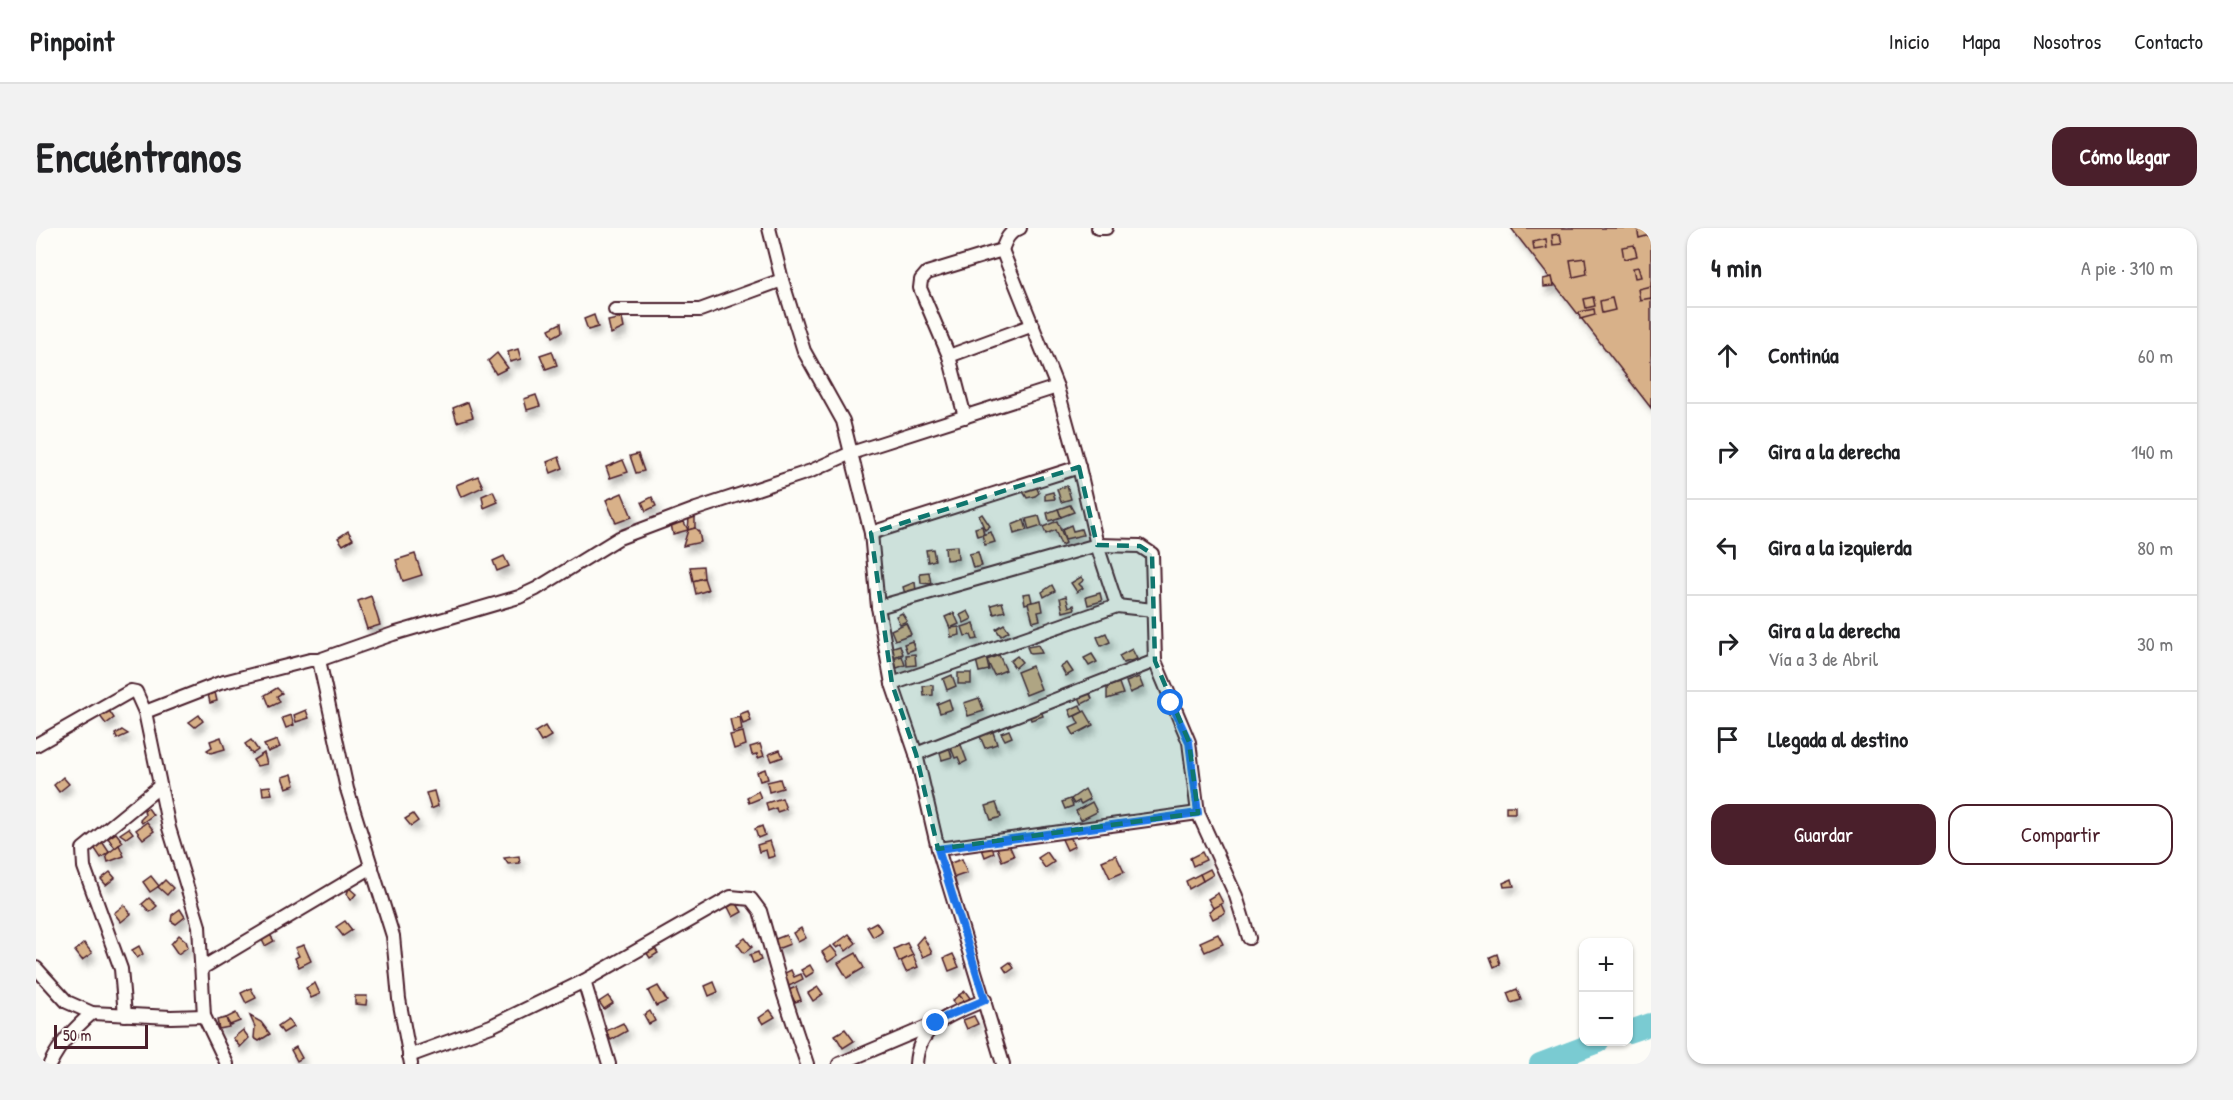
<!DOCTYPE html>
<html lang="es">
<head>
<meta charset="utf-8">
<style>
	:root { --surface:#fff; --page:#f2f2f2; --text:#202124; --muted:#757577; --line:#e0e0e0; --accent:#4a1f2b }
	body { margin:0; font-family:"Patrick Hand",sans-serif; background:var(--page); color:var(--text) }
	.controls { position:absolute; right:18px; bottom:18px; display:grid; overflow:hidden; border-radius:12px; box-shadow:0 2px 4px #0004 }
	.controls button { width:54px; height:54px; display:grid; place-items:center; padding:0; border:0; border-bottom:2px solid var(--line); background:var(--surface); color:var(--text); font:30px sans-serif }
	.scale { position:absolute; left:18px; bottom:15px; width:94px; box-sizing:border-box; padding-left:6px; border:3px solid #4a1f2b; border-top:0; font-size:16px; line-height:21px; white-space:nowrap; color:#4a1f2b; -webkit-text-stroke:4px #fdfcf7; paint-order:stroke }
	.stop { position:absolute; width:18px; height:18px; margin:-14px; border:4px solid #1a73e8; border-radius:50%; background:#fff }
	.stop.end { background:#1a73e8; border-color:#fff; box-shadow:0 2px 6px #0008 }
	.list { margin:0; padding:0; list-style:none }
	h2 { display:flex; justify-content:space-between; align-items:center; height:78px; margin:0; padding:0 24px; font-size:26px }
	h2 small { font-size:20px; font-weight:400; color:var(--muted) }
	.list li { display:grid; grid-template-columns:39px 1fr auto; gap:18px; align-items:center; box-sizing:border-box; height:96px; padding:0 24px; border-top:2px solid var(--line) }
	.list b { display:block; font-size:22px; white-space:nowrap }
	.list p { margin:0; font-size:20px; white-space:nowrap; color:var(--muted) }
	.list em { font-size:20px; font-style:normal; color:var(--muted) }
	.actions { display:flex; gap:12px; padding:18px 24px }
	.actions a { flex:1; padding:14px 0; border:2px solid var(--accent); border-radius:18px; text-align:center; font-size:21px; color:var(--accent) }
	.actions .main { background:var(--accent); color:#fff }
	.icon { flex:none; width:33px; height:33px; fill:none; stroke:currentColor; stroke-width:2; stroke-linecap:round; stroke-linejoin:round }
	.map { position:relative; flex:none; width:1615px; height:836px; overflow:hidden; border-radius:18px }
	header { display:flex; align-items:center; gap:36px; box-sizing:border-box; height:84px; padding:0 30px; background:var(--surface); border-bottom:2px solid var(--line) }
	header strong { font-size:28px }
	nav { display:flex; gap:33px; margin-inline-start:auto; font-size:21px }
	.intro { display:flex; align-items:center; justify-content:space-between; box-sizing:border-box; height:144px; padding:0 36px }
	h1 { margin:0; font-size:42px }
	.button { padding:15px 27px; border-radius:18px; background:var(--accent); color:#fff; font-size:21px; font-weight:700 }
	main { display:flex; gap:36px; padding:0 36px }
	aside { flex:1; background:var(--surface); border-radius:18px; box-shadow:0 2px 4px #0004 }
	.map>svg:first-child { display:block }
</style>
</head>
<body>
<header>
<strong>Pinpoint</strong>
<nav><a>Inicio</a><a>Mapa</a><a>Nosotros</a><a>Contacto</a></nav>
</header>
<div class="intro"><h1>Encuéntranos</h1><a class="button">Cómo llegar</a></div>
<main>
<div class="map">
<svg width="1615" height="836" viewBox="0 0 1615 836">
	<defs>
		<filter id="shadow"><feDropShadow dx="3.5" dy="6" stdDeviation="3" flood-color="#0004"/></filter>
	</defs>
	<rect width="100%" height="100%" fill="#fdfcf7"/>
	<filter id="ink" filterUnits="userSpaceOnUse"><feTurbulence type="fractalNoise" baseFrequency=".0167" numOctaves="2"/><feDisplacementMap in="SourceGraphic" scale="12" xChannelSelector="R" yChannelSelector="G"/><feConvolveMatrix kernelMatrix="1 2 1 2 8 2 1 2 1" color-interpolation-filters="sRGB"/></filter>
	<g filter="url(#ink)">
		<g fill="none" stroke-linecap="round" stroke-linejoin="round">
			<g stroke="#7acbd2" stroke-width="22">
				<polyline points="1592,804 1615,796"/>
				<polyline points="1504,836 1562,814"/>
			</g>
		</g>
		<g fill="#d8b189" stroke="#4a1f2b" stroke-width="1.5" filter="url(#shadow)">
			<polygon points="1475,0 1615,0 1615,180"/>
			<polygon points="1601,0 1613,0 1614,7 1603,10"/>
			<polygon points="1524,6 1526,16 1517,17 1516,7"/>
			<polygon points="1510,11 1511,20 1498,22 1497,14"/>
			<polygon points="1598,17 1601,28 1588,31 1586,19"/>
			<polygon points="1549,30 1551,46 1537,49 1534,32"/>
			<polygon points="1602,39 1605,49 1599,50 1597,40"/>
			<polygon points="1516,49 1518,58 1508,59 1507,51"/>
			<polygon points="1615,58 1615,70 1604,72 1602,61"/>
			<polygon points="1557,69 1559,78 1550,80 1548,71"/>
			<polygon points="1576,70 1579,82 1566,85 1564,73"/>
			<polygon points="1558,81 1559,87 1544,91 1543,84"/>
			<polygon points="558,87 562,99 552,102 548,91"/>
			<polygon points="586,90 588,100 575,106 572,93"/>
			<polygon points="525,95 526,104 517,109 513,101"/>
			<polygon points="482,121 485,131 474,134 472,124"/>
			<polygon points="516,123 521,137 510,141 504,127"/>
			<polygon points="461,125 472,140 460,146 452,133"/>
			<polygon points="500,167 504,178 491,182 488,171"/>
			<polygon points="432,174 437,189 421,194 417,180"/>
			<polygon points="602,226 608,243 600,245 594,228"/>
			<polygon points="523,229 527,240 515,245 511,234"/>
			<polygon points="587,232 592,244 574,250 570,239"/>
			<polygon points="442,248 447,259 425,269 420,257"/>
			<polygon points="999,256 1003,265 999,268 991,270 986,262"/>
			<polygon points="1031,258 1035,271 1025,274 1021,261"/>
			<polygon points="457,263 462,274 448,280 446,268"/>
			<polygon points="1017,264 1019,271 1009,272 1009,266"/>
			<polygon points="586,265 596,289 580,295 570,272"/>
			<polygon points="616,269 620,278 610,283 606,274"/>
			<polygon points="1034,277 1038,284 1025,289 1022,281"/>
			<polygon points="1022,281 1025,289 1013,293 1011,285"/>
			<polygon points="946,286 954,298 949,302 943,288"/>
			<polygon points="659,288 659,300 652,302 653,290"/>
			<polygon points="1003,288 1006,298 993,302 990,291"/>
			<polygon points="988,292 991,302 978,306 976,297"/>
			<polygon points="1021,293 1030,315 1025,317 1019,302 1010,306 1007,299"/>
			<polygon points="648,294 652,302 637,306 635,296"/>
			<polygon points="1035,297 1037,303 1045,301 1047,307 1029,311 1026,301"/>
			<polygon points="946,298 948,306 941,308 939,300"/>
			<polygon points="659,300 663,304 665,314 647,318 652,302"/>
			<polygon points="312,303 317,311 307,317 302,310"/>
			<polygon points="955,304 959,314 949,317 946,307"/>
			<polygon points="921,318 922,331 910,332 909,319"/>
			<polygon points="897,321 899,332 892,334 890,322"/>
			<polygon points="942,324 946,338 937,340 933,326"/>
			<polygon points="379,326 386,347 367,353 360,332"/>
			<polygon points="468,328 473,338 461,343 457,333"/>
			<polygon points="667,338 668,350 657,353 654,339"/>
			<polygon points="893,344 895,356 885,355 884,345"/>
			<polygon points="1045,349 1048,352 1043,356 1047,360 1041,364 1035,355"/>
			<polygon points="668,350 672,362 660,366 657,353"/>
			<polygon points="879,354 880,363 869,366 867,359"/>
			<polygon points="1016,357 1019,363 1008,369 1006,364"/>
			<polygon points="994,365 996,374 989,376 987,366"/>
			<polygon points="1064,365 1066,373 1052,377 1050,369"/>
			<polygon points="335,368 344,397 331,401 322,373"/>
			<polygon points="1030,368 1033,379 1038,377 1039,381 1027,384 1024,370"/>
			<polygon points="1005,372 1007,383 1002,384 1004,392 997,394 992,375"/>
			<polygon points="966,374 969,383 958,386 955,377"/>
			<polygon points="932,383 936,391 928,395 924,387"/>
			<polygon points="866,385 871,393 864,396 860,388"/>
			<polygon points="918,385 923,396 914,400 909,389"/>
			<polygon points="870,395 875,406 859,412 855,402"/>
			<polygon points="938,395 942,411 937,412 935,407 929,408 926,399"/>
			<polygon points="968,396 973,403 965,408 960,401"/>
			<polygon points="923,399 924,407 915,409 914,400"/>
			<polygon points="1070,405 1074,414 1065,418 1061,409"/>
			<polygon points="876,413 879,421 871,424 868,416"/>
			<polygon points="864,417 867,426 857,429 854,420"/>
			<polygon points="1002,417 1006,425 994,426 991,419"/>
			<polygon points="1096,421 1101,431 1087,435 1083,428"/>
			<polygon points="879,426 880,437 871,438 870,427"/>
			<polygon points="1056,426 1061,434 1053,438 1048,430"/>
			<polygon points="963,427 970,442 958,447 951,432"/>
			<polygon points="866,428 869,437 861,440 857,431"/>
			<polygon points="981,428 986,434 979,440 974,433"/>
			<polygon points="950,429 953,442 943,444 940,432"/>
			<polygon points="1031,435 1037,444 1030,448 1025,439"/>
			<polygon points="996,438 1005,461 990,467 981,444"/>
			<rect x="922" y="445" width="13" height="11"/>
			<polygon points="916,447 920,458 911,462 907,451"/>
			<polygon points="1103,449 1107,459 1094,465 1090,454"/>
			<polygon points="1083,455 1087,466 1071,471 1071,459"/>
			<polygon points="897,457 897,467 888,468 887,458"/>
			<polygon points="241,460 246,465 241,468 244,474 234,479 229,467"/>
			<polygon points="179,464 181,473 174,475 172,466"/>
			<polygon points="1053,464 1056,471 1046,476 1043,469"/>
			<polygon points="943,470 948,483 932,488 928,475"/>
			<polygon points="913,471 916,481 904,485 901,476"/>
			<polygon points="1044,477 1047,484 1036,489 1033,482"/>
			<polygon points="72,481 78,490 70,496 63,487"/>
			<polygon points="270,482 273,490 260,494 258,487"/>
			<polygon points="1005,482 1007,488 995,492 993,486"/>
			<polygon points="712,483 715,493 707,496 704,486"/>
			<polygon points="1049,483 1057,497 1038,507 1034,500 1043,496 1039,488"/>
			<polygon points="163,487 167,493 159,499 153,494"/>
			<polygon points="255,487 258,497 250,500 246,490"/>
			<polygon points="704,489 706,502 697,504 694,491"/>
			<polygon points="509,498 515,508 505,514 499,504"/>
			<polygon points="956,501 961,516 949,520 943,506"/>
			<polygon points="86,502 92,506 81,511 79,506"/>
			<polygon points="973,502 976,509 969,512 965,505"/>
			<polygon points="707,504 710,517 698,521 694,507"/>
			<polygon points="185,509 189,521 175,525 171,522 176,519 174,513"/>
			<polygon points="215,512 222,522 216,526 209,516"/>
			<polygon points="241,512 244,519 232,524 228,517"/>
			<polygon points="724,516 728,528 722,530 721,526 716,527 714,519"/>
			<polygon points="925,517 931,533 925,536 922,529 919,530 915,520"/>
			<polygon points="913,519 916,529 906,532 903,522"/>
			<polygon points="744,522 747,529 736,533 733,526"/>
			<polygon points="228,525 231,536 221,538 217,532"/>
			<polygon points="729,541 732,551 724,553 721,544"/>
			<polygon points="256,546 259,557 250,560 246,549"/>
			<polygon points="27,549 33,556 23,564 18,557"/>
			<polygon points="744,551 747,560 733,564 731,554"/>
			<polygon points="234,558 236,566 227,567 226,559"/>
			<polygon points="1049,561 1054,571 1045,576 1043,573 1038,576 1035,571"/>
			<polygon points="398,563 402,578 395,581 390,565"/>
			<polygon points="722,563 725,570 713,575 711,569"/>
			<polygon points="746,570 750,581 741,584 740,580 732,583 730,575"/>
			<polygon points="1034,571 1037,578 1029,581 1026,574"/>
			<polygon points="1056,574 1061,584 1045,592 1040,583"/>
			<polygon points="960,575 965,589 955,592 950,578"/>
			<rect x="1470" y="578" width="9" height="7"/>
			<polygon points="112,580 117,587 106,595 104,592 109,587 108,582"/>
			<polygon points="377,586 382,593 375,598 369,591"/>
			<polygon points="111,594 118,603 107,611 100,602"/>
			<polygon points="726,598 729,607 722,610 719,601"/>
			<polygon points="93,600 97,605 90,610 84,606"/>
			<polygon points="80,605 87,614 79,620 72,610"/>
			<polygon points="1032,605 1039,618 1031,622 1025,609"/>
			<polygon points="65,612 73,624 65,630 57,618"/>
			<polygon points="971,612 978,628 966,633 960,617"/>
			<polygon points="734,613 739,628 732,630 730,622 723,624 721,617"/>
			<polygon points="83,617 88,628 72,634 70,627"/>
			<polygon points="956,618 958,625 949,629 946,621"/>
			<polygon points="1011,624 1018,634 1009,640 1002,630"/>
			<polygon points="1166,624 1170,632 1157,638 1154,630"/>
			<polygon points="1080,627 1088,644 1074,650 1066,633"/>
			<polygon points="483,628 484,635 472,636 468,630"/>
			<polygon points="926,631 931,645 914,651 909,637"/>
			<polygon points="1174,641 1177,647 1167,653 1164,646"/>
			<polygon points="74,644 79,650 70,657 65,651"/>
			<polygon points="1164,646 1167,653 1153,661 1150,653"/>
			<polygon points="115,648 123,658 114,664 107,654"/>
			<polygon points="1476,651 1478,658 1468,659 1467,655"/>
			<polygon points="129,652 137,660 131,667 122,659"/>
			<polygon points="313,660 320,666 315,672 311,666"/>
			<polygon points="1182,665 1187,675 1177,680 1172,671"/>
			<polygon points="113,670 121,678 114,684 106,676"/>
			<polygon points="700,674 706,684 697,689 692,679"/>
			<polygon points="1185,676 1189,685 1177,691 1173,683"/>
			<polygon points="88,677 95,686 85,694 78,685"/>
			<polygon points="144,681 149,689 140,696 135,693 136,687"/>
			<polygon points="309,693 316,702 307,708 300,699"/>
			<polygon points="840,694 846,703 837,709 831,699"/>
			<polygon points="765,700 770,710 762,714 757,705"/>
			<polygon points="231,702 238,713 229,718 224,708"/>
			<polygon points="813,706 820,715 810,723 806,717 801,720 798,717"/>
			<polygon points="1182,706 1187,716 1169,724 1164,714"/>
			<polygon points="143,707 150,713 152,719 142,726 135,716"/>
			<polygon points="750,707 754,716 741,721 737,712"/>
			<polygon points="887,708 896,725 887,729 880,716"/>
			<polygon points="709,710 716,719 708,725 701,716"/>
			<polygon points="48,715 56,725 46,732 39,723"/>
			<polygon points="871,715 877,727 863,734 858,721"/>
			<polygon points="268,717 275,733 263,739 259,730 263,728 259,720"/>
			<polygon points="103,718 107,726 101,730 96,722"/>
			<polygon points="795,718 802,727 792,734 786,724"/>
			<polygon points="618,719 622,725 614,730 610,724"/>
			<polygon points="722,724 725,732 717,735 714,727"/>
			<polygon points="820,725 828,740 811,750 802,735"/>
			<polygon points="917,726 923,739 913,743 908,730"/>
			<polygon points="1461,726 1464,736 1458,739 1454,729"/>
			<polygon points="877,727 882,739 870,744 865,733"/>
			<polygon points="974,734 978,740 971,745 967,739"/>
			<polygon points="774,737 778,744 770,749 765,742"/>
			<polygon points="755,742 758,749 765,746 767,751 753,758 747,746"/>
			<polygon points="678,754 682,764 673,768 669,758"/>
			<polygon points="279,755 284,766 275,770 270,760"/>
			<polygon points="622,758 631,773 620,778 612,763"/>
			<polygon points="760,759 765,772 759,774 753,762"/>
			<polygon points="782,759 787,766 777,773 772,765"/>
			<polygon points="215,760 220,770 210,775 205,765"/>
			<polygon points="1481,761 1485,772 1475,775 1471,765"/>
			<polygon points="929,763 934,770 929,774 923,767"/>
			<polygon points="923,767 930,775 922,780 916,773"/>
			<polygon points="319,768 331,768 330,777 319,776"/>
			<polygon points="572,768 577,775 568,781 563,774"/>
			<polygon points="734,782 739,789 727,796 723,790"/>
			<polygon points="614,783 619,793 613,796 608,787"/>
			<polygon points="200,785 204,793 194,797 190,790"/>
			<polygon points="214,788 225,794 234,806 223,813 218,810 219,799"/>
			<polygon points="938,788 942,796 931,801 927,792"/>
			<polygon points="190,790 193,799 183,801 181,792"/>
			<polygon points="252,791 257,799 247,805 242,798"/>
			<polygon points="587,795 591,803 575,812 570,803"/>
			<polygon points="809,801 818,813 807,820 799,807"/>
			<polygon points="207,802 213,810 204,819 197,810"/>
			<polygon points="260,819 266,830 261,833 255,822"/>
		</g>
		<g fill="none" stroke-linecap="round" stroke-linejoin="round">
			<g stroke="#4a1f2b" stroke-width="16">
				<g id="minor">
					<polyline points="733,0 746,52 768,123 807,193 835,305 842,379 856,456 880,526 902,621 967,836"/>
					<polyline points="1062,0 1070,0"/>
					<polyline points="966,22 1021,159 1043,239 1061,317 1081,378"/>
					<polyline points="579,82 664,82 746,52"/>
					<polyline points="913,128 997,97"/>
					<path d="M 929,189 L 913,128 L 884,60 L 885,52 L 891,45 L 966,22 C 970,11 973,4 984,0"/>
					<polyline points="835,305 1043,239"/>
					<polyline points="842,379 1061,317 1104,318 1116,326 1119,433 1153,514 1162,585 1200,668 1213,710"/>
					<polyline points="283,432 311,561 357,708 363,771 375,836"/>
					<polyline points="856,456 1081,378 1117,382"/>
					<polyline points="109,484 184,455 274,432 283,432 357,406 483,369 500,361 583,310 660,281 775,243 815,225 1021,159"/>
					<polyline points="0,517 95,463 100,464 109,484 133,600 163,698 168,788 191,836"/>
					<polyline points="880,526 1119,433"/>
					<polyline points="902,621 1162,585"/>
					<polyline points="0,740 31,774 56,785 135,789 168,788"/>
					<polyline points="166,740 336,639"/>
					<polyline points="548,753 573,836"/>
					<polyline points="89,787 85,741 48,639 47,621 124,558"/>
					<polyline points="373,828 455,798 548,753 695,669 715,671 724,683 748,767 771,836"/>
					<path d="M 14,836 C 24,815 39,800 56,785"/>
					<polyline points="803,836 900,795"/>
					<path d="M 880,836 C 882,795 917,786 949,772"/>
				</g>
			</g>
			<use href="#minor" stroke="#fdfcf7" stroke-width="12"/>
		</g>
	</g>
	<g fill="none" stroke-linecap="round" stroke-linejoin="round" filter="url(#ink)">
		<polyline stroke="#1a73e8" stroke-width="8" points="900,795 909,789 949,772 902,621 1162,585 1153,514 1135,475"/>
	</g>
	<path fill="#0f766e" fill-opacity="0.2" stroke="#0f766e" stroke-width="4.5" stroke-dasharray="12 8" stroke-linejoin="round" d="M 1043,239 L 1061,317 L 1104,318 L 1116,326 L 1119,433 L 1153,514 L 1162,585 L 902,621 L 880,526 L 856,456 L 835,305 Z"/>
</svg>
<div class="controls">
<button>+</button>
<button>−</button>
</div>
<div class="scale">50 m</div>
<div class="stop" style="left:1135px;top:475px"></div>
<div class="stop end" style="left:900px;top:795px"></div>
</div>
<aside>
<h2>4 min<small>A pie · 310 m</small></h2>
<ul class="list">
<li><svg class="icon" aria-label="ahead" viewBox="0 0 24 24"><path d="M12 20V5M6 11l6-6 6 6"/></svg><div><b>Continúa</b></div><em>60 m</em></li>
<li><svg class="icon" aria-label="right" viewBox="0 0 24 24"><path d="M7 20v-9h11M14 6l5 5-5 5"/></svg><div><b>Gira a la derecha</b></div><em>140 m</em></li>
<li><svg class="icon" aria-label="left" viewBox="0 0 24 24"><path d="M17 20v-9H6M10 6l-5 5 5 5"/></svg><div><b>Gira a la izquierda</b></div><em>80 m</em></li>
<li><svg class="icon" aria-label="right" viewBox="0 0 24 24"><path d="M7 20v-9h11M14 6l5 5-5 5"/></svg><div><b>Gira a la derecha</b><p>Vía a 3 de Abril</p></div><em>30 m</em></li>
<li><svg class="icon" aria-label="arrive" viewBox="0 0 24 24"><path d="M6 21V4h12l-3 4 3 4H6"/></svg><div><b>Llegada al destino</b></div></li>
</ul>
<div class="actions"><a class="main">Guardar</a><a>Compartir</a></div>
</aside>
</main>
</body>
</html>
